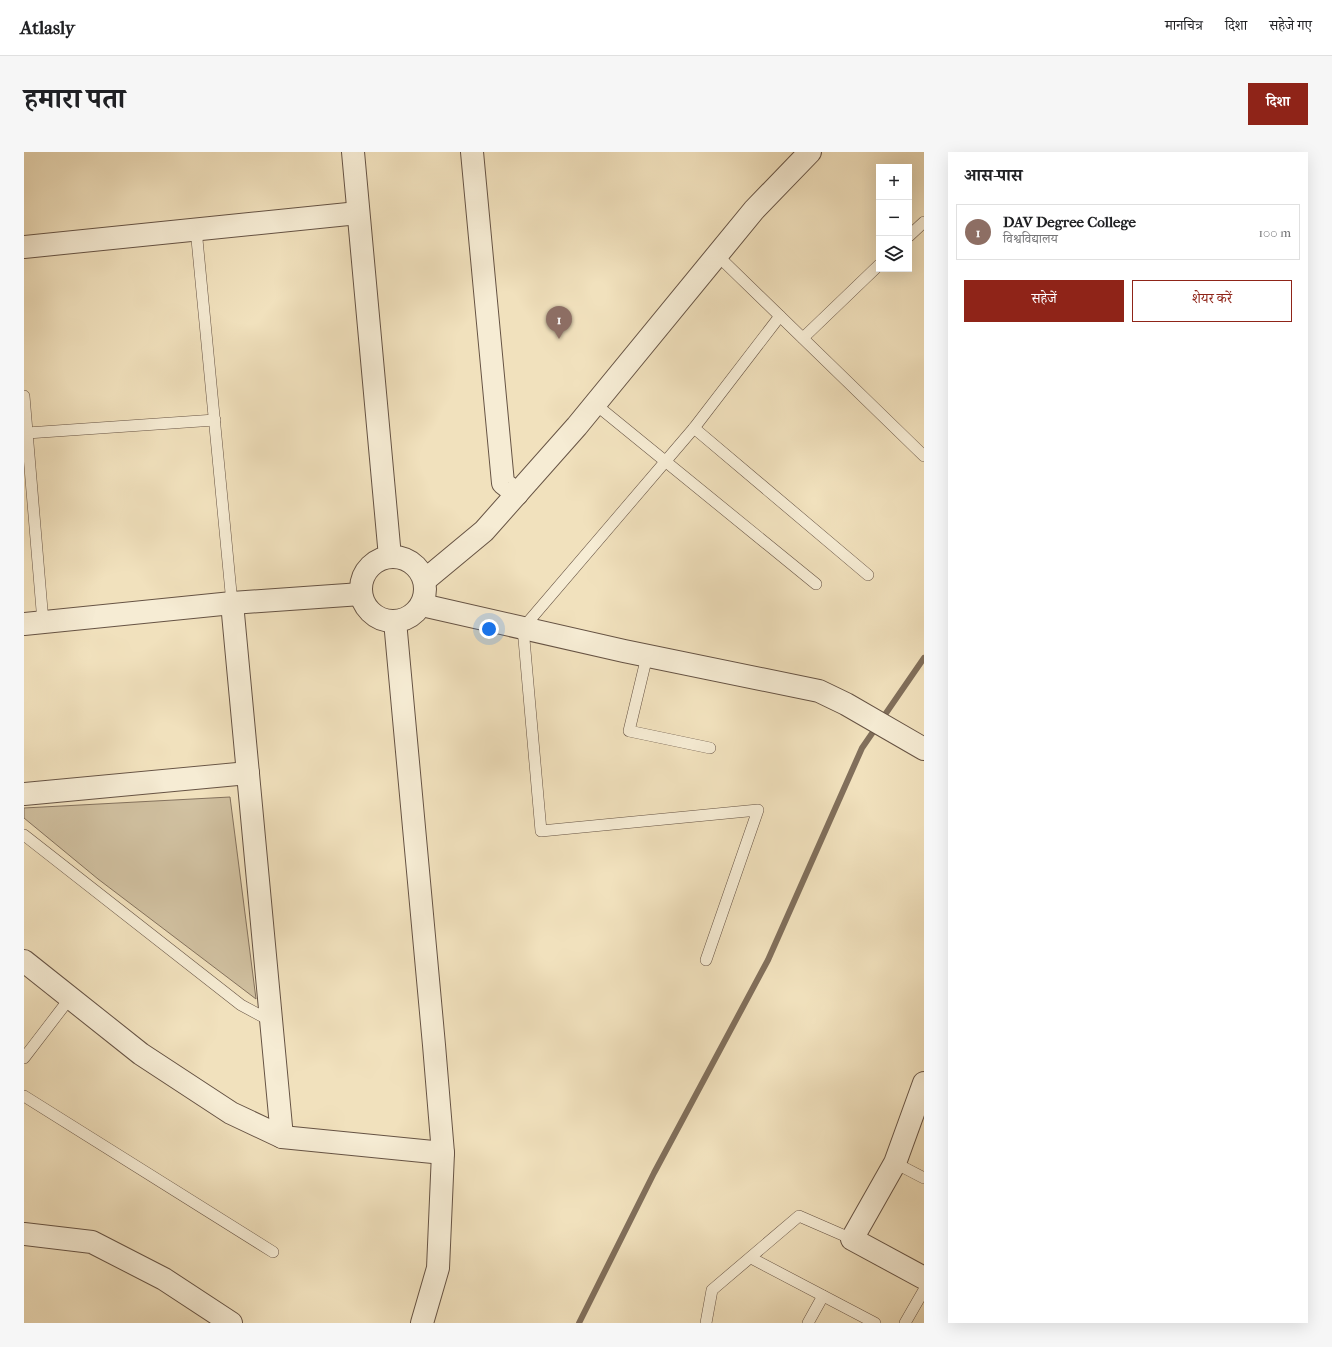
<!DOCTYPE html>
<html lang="hi">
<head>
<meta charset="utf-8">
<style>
	:root { --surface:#fff; --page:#f6f6f6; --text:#202124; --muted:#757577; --line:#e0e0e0; --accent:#8f2418 }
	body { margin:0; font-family:"IM FELL French Canon","Noto Serif Devanagari",serif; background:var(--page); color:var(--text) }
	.controls { position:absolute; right:12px; top:12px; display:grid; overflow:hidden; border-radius:0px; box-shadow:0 4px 16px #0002 }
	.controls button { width:36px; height:36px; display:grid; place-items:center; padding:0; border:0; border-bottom:1px solid var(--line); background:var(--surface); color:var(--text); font:20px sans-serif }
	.you { position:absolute; left:465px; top:477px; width:14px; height:14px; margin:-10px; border:3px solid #fff; border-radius:50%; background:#1a73e8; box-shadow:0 0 0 6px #1a73e833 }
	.badge { display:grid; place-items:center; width:26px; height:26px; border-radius:50%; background:var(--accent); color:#fff; font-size:13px; font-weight:700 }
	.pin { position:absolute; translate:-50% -33px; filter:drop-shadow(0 1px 2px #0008) }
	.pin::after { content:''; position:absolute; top:21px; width:14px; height:12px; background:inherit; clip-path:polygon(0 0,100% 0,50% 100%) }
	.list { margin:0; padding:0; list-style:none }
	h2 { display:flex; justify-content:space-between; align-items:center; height:52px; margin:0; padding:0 16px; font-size:17px }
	h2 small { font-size:13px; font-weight:400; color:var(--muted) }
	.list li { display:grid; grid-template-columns:26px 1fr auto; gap:12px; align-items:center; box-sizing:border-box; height:56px; margin:0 8px 8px; padding:0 8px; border:1px solid var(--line); border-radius:0px }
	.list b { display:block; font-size:15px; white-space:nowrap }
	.list p { margin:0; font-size:13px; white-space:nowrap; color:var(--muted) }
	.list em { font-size:13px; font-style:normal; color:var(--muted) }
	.actions { display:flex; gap:8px; padding:12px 16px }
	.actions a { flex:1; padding:9px 0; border:1px solid var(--accent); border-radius:0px; text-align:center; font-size:14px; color:var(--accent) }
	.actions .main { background:var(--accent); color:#fff }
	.icon { flex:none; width:22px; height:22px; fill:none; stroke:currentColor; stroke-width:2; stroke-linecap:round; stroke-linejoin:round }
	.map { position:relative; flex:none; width:900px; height:1171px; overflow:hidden; border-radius:0px }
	header { display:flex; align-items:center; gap:24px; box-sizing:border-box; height:56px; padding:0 20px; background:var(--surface); border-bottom:1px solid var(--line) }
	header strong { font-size:19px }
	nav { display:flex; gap:22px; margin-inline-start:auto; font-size:14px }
	.intro { display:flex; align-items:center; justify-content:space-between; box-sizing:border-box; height:96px; padding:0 24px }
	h1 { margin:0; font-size:28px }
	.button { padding:10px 18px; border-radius:0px; background:var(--accent); color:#fff; font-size:14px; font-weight:700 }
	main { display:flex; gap:24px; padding:0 24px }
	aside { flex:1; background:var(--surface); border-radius:0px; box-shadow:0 4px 16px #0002 }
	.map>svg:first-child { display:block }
</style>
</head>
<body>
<header>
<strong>Atlasly</strong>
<nav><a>मानचित्र</a><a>दिशा</a><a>सहेजे गए</a></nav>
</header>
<div class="intro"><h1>हमारा पता</h1><a class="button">दिशा</a></div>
<main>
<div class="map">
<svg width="900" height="1171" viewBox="0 0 900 1171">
	<rect width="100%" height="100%" fill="#f1e1bd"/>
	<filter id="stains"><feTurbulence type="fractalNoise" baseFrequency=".005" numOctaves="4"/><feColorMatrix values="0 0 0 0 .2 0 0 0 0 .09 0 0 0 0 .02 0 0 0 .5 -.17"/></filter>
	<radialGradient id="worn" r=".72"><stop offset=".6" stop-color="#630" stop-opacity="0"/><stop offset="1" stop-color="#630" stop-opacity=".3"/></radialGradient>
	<polygon fill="#d1c1a1" stroke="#84725e" points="206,645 232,847 74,727 0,666 0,656"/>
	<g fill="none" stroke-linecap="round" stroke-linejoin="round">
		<polyline stroke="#816f5b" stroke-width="6" points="555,1171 630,1021 744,808 838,596 900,506"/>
		<g stroke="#665344" stroke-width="12">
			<g id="service">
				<polyline points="172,77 208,451"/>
				<polyline points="885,84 900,70"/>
				<polyline points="693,103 900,304"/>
				<polyline points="779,186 855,113"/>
				<polyline points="0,244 19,470"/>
				<polyline points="571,252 792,432"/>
				<polyline points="670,276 844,423"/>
				<polyline points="3,281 191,268"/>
				<polyline points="623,504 605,579 686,596"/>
				<polyline points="0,683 217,853 247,869"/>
				<polyline points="682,808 734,658 517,679 499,476 670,276 756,164"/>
				<polyline points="0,906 46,846"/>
				<polyline points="0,944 249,1100"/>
				<polyline points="871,1011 900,1026"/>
				<polyline points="727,1106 851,1171"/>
				<polyline points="682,1171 688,1138 775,1064 828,1087"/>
				<polyline points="784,1171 799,1144"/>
				<polyline points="881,1171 900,1138"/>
			</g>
		</g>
		<g stroke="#665344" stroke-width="24">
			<g id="minor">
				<polyline points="329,0 366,405"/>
				<polyline points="448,0 479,331 493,342"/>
				<polyline points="0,95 334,61"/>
				<circle cx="369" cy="437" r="32"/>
				<polyline points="401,428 460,379 553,274 730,58 786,0"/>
				<polyline points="208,451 258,985"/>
				<polyline points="398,453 600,499 795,539 822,552 900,597"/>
				<polyline points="371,469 410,893 419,1001 414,1116 398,1171"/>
				<polyline points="0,472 208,451 337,442"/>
				<polyline points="0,642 224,621"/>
				<polyline points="0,809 117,902 207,961 258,985 419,1001"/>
				<polyline points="900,931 871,1011 828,1087 900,1126"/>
				<polyline points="0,1082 68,1090 140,1127 207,1171"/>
			</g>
		</g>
		<use href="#service" stroke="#f6ecd4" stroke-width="11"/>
		<use href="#minor" stroke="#f6ecd4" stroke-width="22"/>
	</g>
	<rect width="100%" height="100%" filter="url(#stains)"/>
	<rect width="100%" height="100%" fill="url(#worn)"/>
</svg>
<div class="controls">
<button>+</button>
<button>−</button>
<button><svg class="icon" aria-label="layers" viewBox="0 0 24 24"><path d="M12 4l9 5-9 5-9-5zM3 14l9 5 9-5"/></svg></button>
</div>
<div class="you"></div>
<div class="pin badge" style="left:535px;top:187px;background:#8d6e63">1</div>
</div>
<aside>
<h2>आस-पास<small></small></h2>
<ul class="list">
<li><span class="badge" style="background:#8d6e63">1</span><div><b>DAV Degree College</b><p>विश्वविद्यालय</p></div><em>100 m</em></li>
</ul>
<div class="actions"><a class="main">सहेजें</a><a>शेयर करें</a></div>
</aside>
</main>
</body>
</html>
